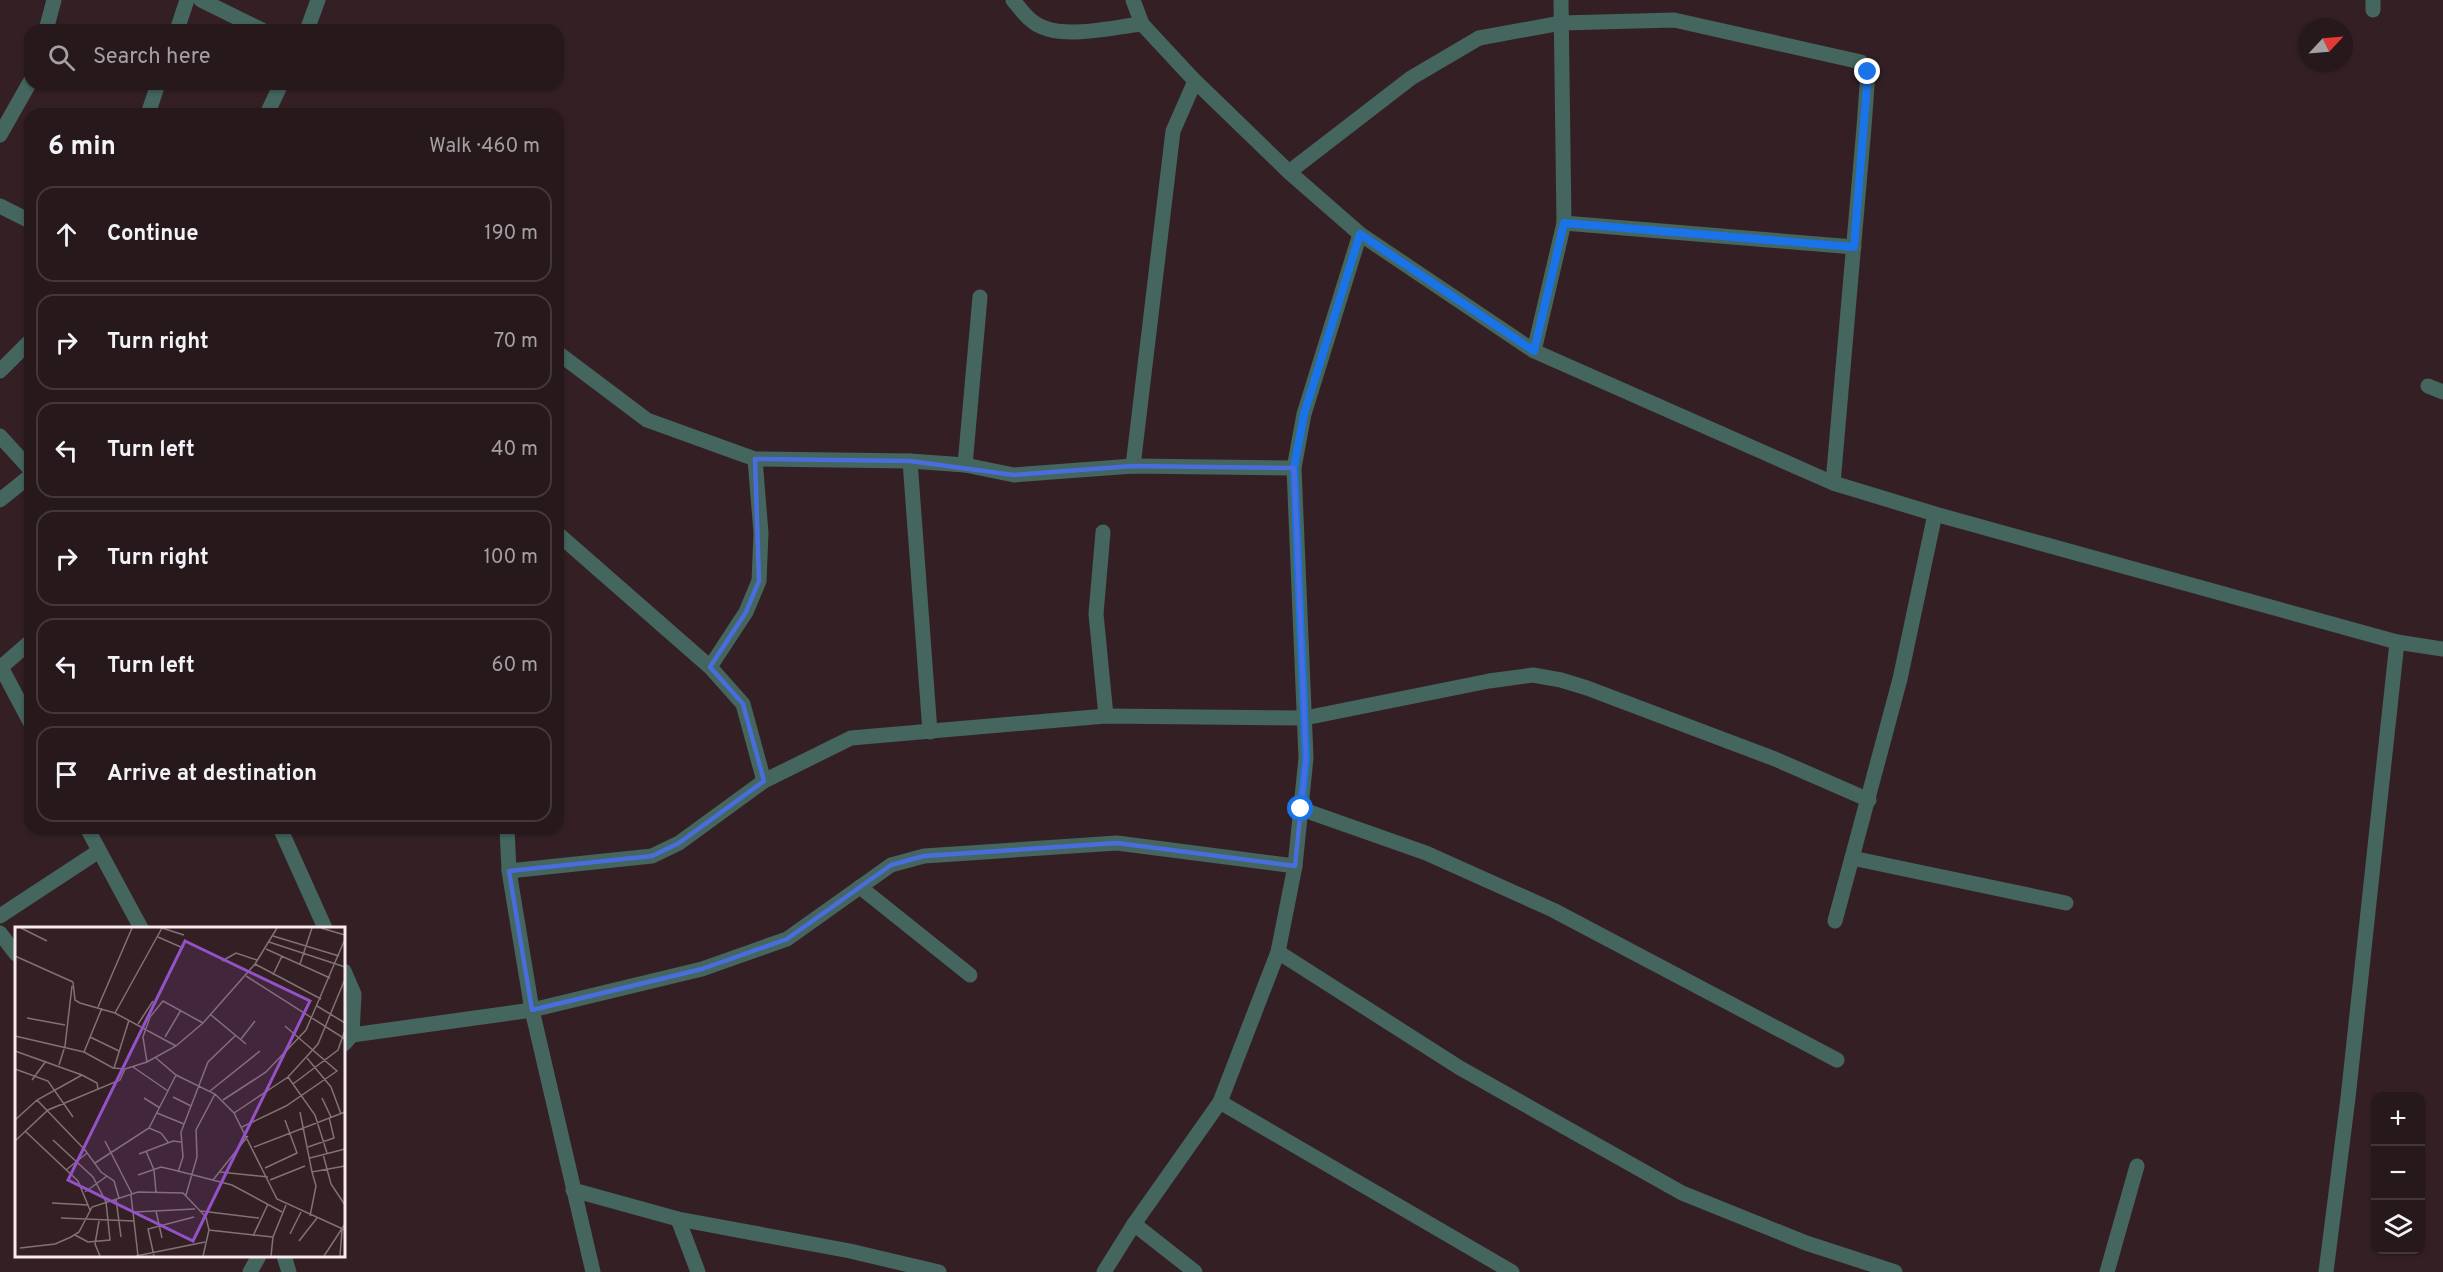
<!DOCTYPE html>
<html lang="en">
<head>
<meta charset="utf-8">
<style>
	:root { --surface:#27181b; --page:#332528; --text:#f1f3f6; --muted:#a4a0a3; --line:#43373a }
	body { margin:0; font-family:Overpass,sans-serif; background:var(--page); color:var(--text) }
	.controls { position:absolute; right:18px; bottom:18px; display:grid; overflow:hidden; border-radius:12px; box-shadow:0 2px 4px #0004 }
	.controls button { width:54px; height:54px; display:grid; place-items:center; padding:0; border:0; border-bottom:2px solid var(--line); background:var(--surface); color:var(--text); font:30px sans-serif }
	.compass { position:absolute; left:2299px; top:18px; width:54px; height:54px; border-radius:50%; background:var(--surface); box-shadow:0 2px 4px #0004; rotate:64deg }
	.stop { position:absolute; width:18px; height:18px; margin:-14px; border:4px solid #1a73e8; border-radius:50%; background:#fff }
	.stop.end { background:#1a73e8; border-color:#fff; box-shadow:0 2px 6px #0008 }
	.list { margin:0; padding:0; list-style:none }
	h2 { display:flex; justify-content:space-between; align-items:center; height:78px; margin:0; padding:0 24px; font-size:26px }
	h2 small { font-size:20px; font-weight:400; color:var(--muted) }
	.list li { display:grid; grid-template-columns:39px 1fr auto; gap:18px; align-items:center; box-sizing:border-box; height:96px; margin:0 12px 12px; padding:0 12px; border:2px solid var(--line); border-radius:18px }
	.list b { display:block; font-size:22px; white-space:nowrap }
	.list em { font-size:20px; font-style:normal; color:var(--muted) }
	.icon { flex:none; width:33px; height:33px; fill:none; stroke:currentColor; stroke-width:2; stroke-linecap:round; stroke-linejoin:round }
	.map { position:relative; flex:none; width:2443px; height:1272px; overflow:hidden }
	.search { position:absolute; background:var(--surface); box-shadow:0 2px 4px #0004; left:24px; top:24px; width:540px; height:66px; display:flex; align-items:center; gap:15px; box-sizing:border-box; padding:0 21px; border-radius:18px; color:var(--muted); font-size:22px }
	.panel { position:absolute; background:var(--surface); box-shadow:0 2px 4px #0004; left:24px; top:108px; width:540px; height:726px; border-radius:18px }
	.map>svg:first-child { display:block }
</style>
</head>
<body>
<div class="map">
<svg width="2443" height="1272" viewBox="0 0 2443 1272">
	<rect width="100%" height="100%" fill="#342024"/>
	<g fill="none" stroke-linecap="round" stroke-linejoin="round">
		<g stroke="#44665e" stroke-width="15">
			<polyline points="201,0 262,30"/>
			<path d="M 1013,0 C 1019,7 1025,16 1032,21 C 1057,42 1111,27 1142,24"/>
			<polyline points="1133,0 1142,24 1195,81 1289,172 1360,234 1534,351 1833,483 1935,514 2397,642 2443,649"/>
			<polyline points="2373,0 2373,10"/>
			<polyline points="46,30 54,0"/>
			<polyline points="177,30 187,0"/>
			<polyline points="307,30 318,0"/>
			<polyline points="148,114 158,84"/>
			<polyline points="267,114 281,84"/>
			<polyline points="0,135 30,82"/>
			<polyline points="1289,172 1411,78 1479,38 1561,23 1674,20 1861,62 1868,72 1864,127 1833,483"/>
			<polyline points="0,206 30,221"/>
			<polyline points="1564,223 1854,247"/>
			<polyline points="1534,351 1564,223 1561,0"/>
			<polyline points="558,353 647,420 755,459 910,461 965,465 1014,475 1133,466 1294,468"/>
			<polyline points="0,371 30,341"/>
			<polyline points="2428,386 2443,392"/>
			<polyline points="0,436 30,469"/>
			<polyline points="910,461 930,732"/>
			<polyline points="965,465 980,297"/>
			<polyline points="1133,466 1173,131 1195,81"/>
			<polyline points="0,500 30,476"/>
			<polyline points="1103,532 1096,614 1106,716"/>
			<polyline points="558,534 710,667 743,704 764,781"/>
			<polyline points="1,667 30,722"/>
			<polyline points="710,667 746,612 759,581 761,533 755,459"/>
			<polyline points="0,668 30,642"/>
			<polyline points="1301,809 1426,853 1553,910 1837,1060"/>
			<polyline points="87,828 141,928"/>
			<polyline points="280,828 325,928"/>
			<polyline points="507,828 509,871 532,1010 593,1272"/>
			<polyline points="1852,858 2066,903"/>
			<polyline points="509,871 652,856 679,843 764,781 851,738 1106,716 1305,718 1489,681 1533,675 1561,680 1587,688 1775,759 1869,800"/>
			<polyline points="860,887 970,975"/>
			<polyline points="0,916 99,851"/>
			<polyline points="1835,921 1900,679 1935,514"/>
			<polyline points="0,933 16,954"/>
			<polyline points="1278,952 1460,1068 1682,1193 1806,1243 1895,1272"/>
			<polyline points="344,971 354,994 352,1035 344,1044"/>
			<polyline points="352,1035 532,1010 702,969 787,939 891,865 924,856 1117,843 1295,866"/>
			<polyline points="1220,1102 1512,1272"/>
			<polyline points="573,1190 678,1219 850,1251 939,1272"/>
			<polyline points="678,1219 698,1272"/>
			<polyline points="1134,1224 1195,1272"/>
			<polyline points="284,1256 289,1272"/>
			<polyline points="250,1272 259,1256"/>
			<polyline points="1104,1272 1134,1224 1220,1102 1278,952 1295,866 1306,758 1294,468 1304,414 1360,234"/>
			<polyline points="2107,1272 2137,1166"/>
			<polyline points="2326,1272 2348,1098 2397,642"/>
		</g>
	</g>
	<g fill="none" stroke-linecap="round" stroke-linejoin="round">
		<polyline stroke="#1a73e8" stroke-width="8" points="1301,809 1306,758 1294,468 1304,414 1360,234 1534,351 1564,223 1854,247 1868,72"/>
	</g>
	<path fill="none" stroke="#496ddc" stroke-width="4.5" stroke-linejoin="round" d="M 755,459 L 910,461 L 1014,475 L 1133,466 L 1294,468 L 1306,758 L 1295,866 L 1117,843 L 924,856 L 891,865 L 787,939 L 702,969 L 532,1010 L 509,871 L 652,856 L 679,843 L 764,781 L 743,704 L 710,667 L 746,612 L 759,581 Z"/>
	<g transform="translate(15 927)">
		<rect width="330" height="330" fill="#342024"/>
		<path fill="none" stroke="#837174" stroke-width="1.5" d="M 6,1 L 32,14M 147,1 L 169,8M 306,1 L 330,8M 258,9 L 324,29M 143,10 L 168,21M 254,15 L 330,40M 251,22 L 315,51M 0,29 L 58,55M 207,34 L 221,26 L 242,33M 240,37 L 306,72M 285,37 L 297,1M 258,48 L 267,29M 231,49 L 330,112M 58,55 L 60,73 L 65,76 L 100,86 L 161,119M 302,79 L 330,96M 83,80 L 117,1M 100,86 L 147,1M 196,88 L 231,117M 12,91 L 50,98M 123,97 L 138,74M 0,109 L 69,125 L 98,141 L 110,142 L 132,135 L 161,119 L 188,96 L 240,37 L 262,1M 75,110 L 104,124M 150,110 L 166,83M 226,112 L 240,94M 0,124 L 67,148 L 82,156 L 83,162M 69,125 L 87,81M 141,131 L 161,148 L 200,167 L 219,186 L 262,272 L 330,303M 292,131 L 316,160 L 326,187M 132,135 L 128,110 L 135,90 L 148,74 L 188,96M 44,138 L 50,119 L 57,59M 118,140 L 153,164M 99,141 L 114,93M 0,142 L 33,154 L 58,190M 273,150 L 300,188 L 312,226M 17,153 L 31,134M 278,157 L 323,123 L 330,103M 195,164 L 245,124M 158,170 L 176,179M 129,171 L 145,181M 307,171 L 316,190M 22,173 L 70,223 L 86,245 L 99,254 L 104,271M 208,173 L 251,145 L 291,103 L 330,12M 285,185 L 297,245 L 330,239M 142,186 L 169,197M 219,186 L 273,150 L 303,117 L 330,52M 0,193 L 22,173 L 67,148M 227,200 L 271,179 L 322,144 L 270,99M 134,201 L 146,206 L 153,215M 10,204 L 63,254 L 75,283M 38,213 L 78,250 L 91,275 L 95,313 L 73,315 L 60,308M 0,214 L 33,183 L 105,153 L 110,142M 90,214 L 117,267M 239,220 L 330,185M 293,220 L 319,211 L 314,190M 131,224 L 139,243 L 141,265M 124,227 L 158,214 L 166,215M 308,227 L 316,257 L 330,278M 295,231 L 330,222M 80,236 L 134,201 L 161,148M 250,241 L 282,226 L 270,193M 51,243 L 72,226M 163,245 L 168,230 L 166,205 L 193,135 L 221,108M 205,245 L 253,250M 123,248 L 146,240 L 159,243 L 217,258 L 267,285M 198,253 L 233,209M 255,253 L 290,239M 70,265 L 92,249M 116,268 L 123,329M 171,268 L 182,230 L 181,203 L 200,167M 101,272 L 106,310M 37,276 L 73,278M 141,284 L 147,311M 186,284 L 244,291M 119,285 L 180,282M 295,289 L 301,259 L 297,245M 46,291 L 119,294M 84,294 L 80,317 L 85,329M 275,307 L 286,285M 238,309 L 253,277M 284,314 L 302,291M 5,321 L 40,317 L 56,310 L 64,305 L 77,280 L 123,265 L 168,266 L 191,290 L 194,303 L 258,310M 121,329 L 190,315M 139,329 L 133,302 L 179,290M 188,329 L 194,303M 256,329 L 258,310 L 271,278M 309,329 L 330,297M 325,329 L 327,303"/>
		<path fill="#9452c8" fill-opacity="0.15" stroke="#9452c8" stroke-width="3" d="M 170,14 L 295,74 L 178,314 L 53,253 Z"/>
		<rect width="330" height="330" fill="none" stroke="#f9ebed" stroke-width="3"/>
	</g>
</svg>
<div class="controls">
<button>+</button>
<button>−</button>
<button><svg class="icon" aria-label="layers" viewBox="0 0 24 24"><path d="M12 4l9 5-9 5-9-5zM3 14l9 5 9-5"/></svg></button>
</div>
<svg class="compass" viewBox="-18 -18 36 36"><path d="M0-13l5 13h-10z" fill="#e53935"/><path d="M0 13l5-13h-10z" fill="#a4a0a3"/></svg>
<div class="stop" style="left:1301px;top:809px"></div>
<div class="stop end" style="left:1868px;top:72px"></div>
<div class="search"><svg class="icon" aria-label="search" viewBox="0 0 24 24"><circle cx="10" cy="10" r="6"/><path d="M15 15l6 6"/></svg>Search here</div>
<section class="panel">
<h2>6 min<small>Walk · 460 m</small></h2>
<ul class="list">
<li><svg class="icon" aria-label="ahead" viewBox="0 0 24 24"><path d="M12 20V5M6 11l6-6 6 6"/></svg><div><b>Continue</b></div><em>190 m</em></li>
<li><svg class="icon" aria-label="right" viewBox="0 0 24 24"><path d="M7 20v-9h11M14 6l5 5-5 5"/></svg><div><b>Turn right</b></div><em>70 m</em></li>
<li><svg class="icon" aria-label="left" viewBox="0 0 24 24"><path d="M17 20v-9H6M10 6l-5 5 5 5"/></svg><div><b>Turn left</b></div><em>40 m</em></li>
<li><svg class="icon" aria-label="right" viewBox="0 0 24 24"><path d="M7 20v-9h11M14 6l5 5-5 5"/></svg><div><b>Turn right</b></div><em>100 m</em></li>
<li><svg class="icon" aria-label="left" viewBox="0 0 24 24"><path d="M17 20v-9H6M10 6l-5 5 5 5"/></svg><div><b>Turn left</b></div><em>60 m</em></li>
<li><svg class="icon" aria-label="arrive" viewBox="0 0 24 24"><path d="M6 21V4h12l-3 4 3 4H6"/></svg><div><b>Arrive at destination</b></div></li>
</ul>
</section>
</div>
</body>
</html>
